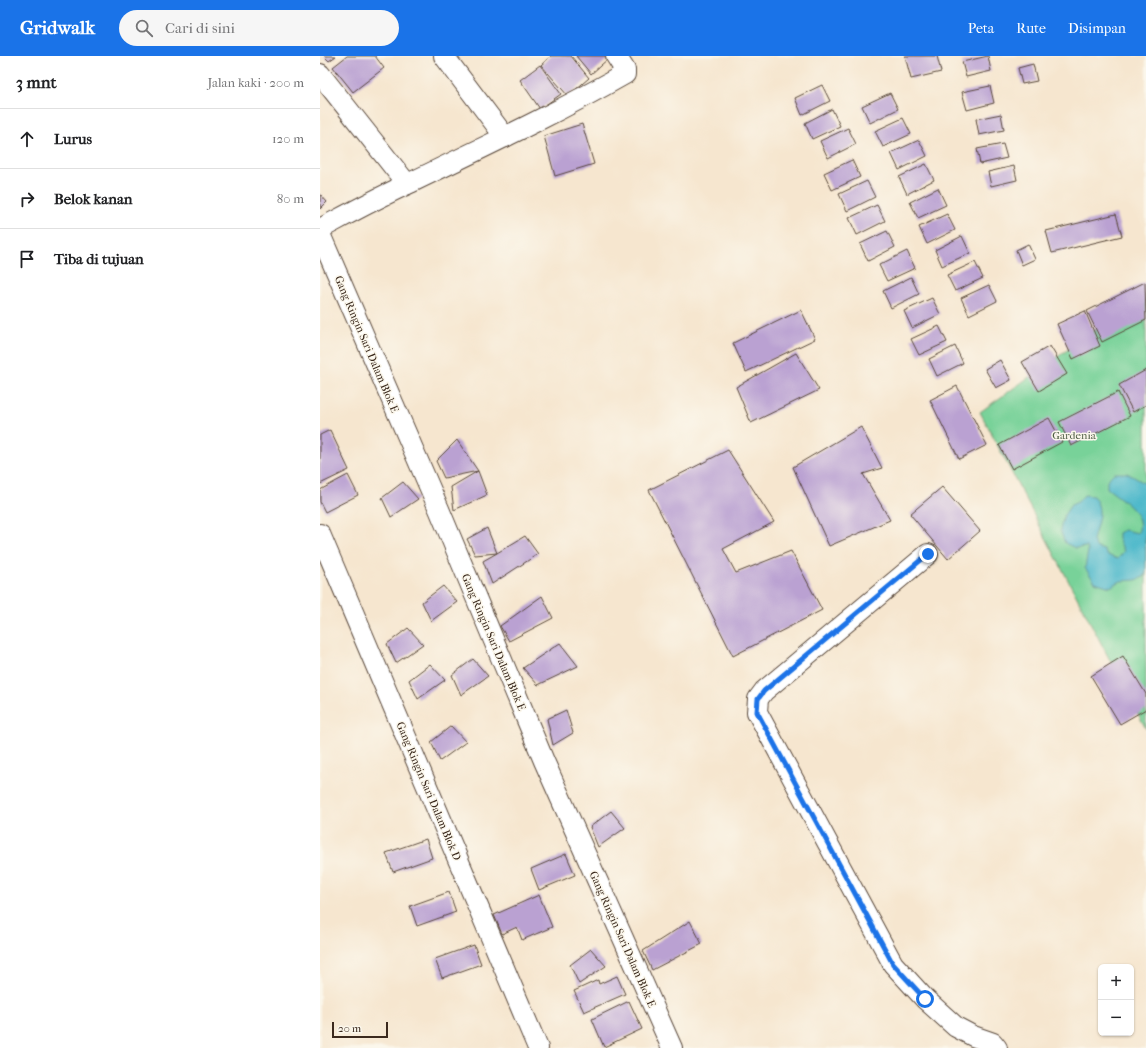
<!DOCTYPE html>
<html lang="id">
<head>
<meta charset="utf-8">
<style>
	:root { --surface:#fff; --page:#f6f6f6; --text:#202124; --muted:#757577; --line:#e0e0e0; --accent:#1a73e8 }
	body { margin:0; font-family:"IM FELL French Canon",serif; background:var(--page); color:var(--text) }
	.controls { position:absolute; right:12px; bottom:12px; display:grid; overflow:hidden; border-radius:6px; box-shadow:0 1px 3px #0004 }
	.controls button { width:36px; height:36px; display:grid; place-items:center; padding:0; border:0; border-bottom:1px solid var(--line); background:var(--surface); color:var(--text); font:20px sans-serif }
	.scale { position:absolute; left:12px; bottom:10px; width:56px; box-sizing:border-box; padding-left:4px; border:2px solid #3b2a1e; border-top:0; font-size:11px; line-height:14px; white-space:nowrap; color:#3b2a1e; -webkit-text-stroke:3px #fbf7ec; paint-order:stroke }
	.stop { position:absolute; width:12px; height:12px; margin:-9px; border:3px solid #1a73e8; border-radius:50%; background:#fff }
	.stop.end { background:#1a73e8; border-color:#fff; box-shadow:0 1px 4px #0008 }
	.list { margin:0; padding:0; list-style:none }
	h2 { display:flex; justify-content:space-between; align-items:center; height:52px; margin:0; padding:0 16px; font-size:17px }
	h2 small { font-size:13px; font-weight:400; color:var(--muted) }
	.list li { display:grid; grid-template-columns:26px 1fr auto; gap:12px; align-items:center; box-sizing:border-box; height:60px; padding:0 16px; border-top:1px solid var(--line) }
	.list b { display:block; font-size:15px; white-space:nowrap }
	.list em { font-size:13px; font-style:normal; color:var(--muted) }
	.icon { flex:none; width:22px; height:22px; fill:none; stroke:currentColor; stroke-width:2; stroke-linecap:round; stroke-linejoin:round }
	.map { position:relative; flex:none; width:826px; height:992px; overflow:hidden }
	header { display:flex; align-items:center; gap:24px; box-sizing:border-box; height:56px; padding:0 20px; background:var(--accent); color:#fff }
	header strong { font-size:19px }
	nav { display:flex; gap:22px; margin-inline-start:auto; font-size:14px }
	.search { width:280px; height:36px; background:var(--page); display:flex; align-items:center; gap:10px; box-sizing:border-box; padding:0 14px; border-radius:22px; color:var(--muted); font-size:15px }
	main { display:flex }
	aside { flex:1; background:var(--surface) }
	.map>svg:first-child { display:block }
</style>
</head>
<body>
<header>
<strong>Gridwalk</strong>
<div class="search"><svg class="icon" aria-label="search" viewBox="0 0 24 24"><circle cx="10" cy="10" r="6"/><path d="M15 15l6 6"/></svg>Cari di sini</div>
<nav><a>Peta</a><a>Rute</a><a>Disimpan</a></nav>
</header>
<main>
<aside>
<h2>3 mnt<small>Jalan kaki · 200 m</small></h2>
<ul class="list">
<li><svg class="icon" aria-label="ahead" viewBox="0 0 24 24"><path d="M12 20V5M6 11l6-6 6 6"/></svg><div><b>Lurus</b></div><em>120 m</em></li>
<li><svg class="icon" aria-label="right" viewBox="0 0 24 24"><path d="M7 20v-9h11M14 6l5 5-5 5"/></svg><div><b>Belok kanan</b></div><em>80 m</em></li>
<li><svg class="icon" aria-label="arrive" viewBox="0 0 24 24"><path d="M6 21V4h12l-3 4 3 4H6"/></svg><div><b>Tiba di tujuan</b></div></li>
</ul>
</aside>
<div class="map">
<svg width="826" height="992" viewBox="0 0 826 992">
	<rect width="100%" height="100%" fill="#fbf7ec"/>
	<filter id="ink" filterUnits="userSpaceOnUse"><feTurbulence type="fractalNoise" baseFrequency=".025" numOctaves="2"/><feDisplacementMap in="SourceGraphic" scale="8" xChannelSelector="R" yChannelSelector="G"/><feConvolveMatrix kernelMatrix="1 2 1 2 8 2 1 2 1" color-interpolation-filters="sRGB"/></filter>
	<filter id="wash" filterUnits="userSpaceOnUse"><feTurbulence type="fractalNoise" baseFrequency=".012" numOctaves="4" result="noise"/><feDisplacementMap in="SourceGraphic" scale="16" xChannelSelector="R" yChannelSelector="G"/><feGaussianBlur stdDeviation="0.9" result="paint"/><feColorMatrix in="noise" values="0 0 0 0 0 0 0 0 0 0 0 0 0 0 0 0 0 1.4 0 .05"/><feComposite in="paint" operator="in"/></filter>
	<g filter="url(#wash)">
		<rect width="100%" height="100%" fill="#f6e6cf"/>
		<polygon fill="#78d299" stroke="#5a7e5c" points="826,238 826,673 660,356"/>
		<path fill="#4fb9cb" stroke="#457274" d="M 794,417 L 807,417 L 826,428 L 826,482 L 825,485 L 826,494 L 826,516 L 824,521 L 816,524 L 801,525 L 790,531 L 775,526 L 765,512 L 768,495 L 767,491 L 755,492 L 745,487 L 740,474 L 744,459 L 751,449 L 758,446 L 764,439 L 773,440 C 785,454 776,469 773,485 L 777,492 L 784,494 L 787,499 L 798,503 L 804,495 L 798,482 L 798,477 L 804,474 L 818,477 C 826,456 800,443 787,432 L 787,424 Z"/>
		<g id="blocks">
			<g fill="#baa1d2">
				<polygon points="4,0 16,0 9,5"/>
				<polygon points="27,0 55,0 64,12 33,36 13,11"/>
				<polygon points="231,0 251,0 269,22 248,40 221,9"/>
				<polygon points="256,0 287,0 289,2 271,18"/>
				<polygon points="585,0 617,0 621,16 591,23"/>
				<polygon points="668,0 671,15 646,21 642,6"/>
				<polygon points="713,8 717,25 702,28 698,12"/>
				<polygon points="220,9 241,38 220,53 200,24"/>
				<polygon points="502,29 510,45 482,59 475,42"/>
				<polygon points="670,30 674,47 647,54 642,36"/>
				<polygon points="570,37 578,53 550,67 542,50"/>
				<polygon points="512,53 520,70 492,83 485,67"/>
				<polygon points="681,58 684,74 659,79 656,63"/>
				<polygon points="583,62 591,78 563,91 555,75"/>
				<polygon points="262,68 274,108 235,120 224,80"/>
				<polygon points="528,72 536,88 508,102 500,85"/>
				<polygon points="599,84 607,100 579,114 571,97"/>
				<polygon points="683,88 687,102 660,108 657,93"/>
				<polygon points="532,104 540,121 512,134 504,117"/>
				<polygon points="606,108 614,124 587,138 579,121"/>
				<polygon points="694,110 697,124 671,130 668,116"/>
				<polygon points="547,125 555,141 527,155 519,138"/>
				<polygon points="618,132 626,149 598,162 590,146"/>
				<polygon points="0,138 7,146 0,153"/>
				<polygon points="557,149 565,165 537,179 529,162"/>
				<polygon points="627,158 635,174 607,188 599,171"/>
				<polygon points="796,158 802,180 732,197 726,175"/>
				<polygon points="567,175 575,191 548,205 540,188"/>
				<polygon points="642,180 650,197 622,210 615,194"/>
				<polygon points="708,188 715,203 702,209 696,194"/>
				<polygon points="587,195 595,212 567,225 559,209"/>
				<polygon points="655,206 663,222 635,235 627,219"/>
				<polygon points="591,221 599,238 571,252 563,235"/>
				<polygon points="825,226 826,264 782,286 767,255"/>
				<polygon points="669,229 677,245 649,259 641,242"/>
				<polygon points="612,242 620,258 592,272 584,255"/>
				<polygon points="481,254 495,283 426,316 413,287"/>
				<polygon points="765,255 780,290 753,303 737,268"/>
				<polygon points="619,270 627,286 599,299 591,283"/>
				<polygon points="635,290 643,307 617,320 609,303"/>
				<polygon points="730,290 747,318 719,335 702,306"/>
				<polygon points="476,297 499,334 431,367 416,331"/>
				<polygon points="680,304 691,324 676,332 665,313"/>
				<polygon points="826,314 826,349 813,356 799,329"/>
				<polygon points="637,330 667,389 639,403 610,344"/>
				<polygon points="798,336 810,360 751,390 739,366"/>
				<polygon points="729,362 742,386 692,413 679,389"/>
				<polygon points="541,371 562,412 543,418 570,464 509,490 473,411"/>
				<polygon points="10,374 29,414 0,428 0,379"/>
				<polygon points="137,384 158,415 124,422 116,405"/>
				<polygon points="408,394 454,466 403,493 416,517 471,495 502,554 413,600 329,434"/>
				<polygon points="158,415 167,439 134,454 131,431"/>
				<polygon points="28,419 38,439 5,456 0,446 0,434"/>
				<polygon points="83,426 98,443 71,461 62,442"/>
				<polygon points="622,431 660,475 628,503 590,458"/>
				<polygon points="167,472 177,497 205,480 218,498 172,528 163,505 177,497 155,499 147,483"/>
				<polygon points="123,530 137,546 111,565 102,546"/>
				<polygon points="222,540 233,562 189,585 180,570"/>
				<polygon points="88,572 103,588 76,607 67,588"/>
				<polygon points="240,587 258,610 218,629 203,612"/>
				<polygon points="803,600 826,638 826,653 800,668 771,620"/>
				<polygon points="153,603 168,620 141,639 132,619"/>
				<polygon points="110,608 125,624 98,643 89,624"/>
				<polygon points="246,654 253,677 233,689 227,663"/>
				<polygon points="131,670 146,686 120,705 111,686"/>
				<polygon points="291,755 305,772 278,791 270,771"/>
				<polygon points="106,783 112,802 73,816 66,797"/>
				<polygon points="246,798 255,819 219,834 211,813"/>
				<polygon points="129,836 136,856 97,870 90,850"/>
				<polygon points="219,839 232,871 202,884 197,871 182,878 174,859"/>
				<polygon points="370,865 382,888 332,914 323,895"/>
				<polygon points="154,889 161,908 122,922 115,903"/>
				<polygon points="271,893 286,910 259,928 250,909"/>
				<polygon points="297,920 305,938 264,956 254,935 278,924 279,928"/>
				<polygon points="309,945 322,973 284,991 272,963"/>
			</g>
		</g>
	</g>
	<g filter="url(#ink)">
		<use href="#blocks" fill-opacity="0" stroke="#574639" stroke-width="1"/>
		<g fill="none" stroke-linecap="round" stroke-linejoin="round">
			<g stroke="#574639" stroke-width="22">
				<g id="minor">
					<polyline points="124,0 185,81"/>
					<polyline points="0,18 87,128"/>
					<path d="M 0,173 C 30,157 59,141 90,127 C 162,92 235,58 305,18 L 305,14 L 296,0"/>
					<polyline points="0,178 119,453 224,705 352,992"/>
					<polyline points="0,478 218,992"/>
					<polyline points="608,498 444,635 438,643 437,656 573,908 605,943 636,971 653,980 673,987 677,992"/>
				</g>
			</g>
			<use href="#minor" stroke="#fff" stroke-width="20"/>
		</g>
	</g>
	<g fill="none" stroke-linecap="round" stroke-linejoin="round" filter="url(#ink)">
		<polyline stroke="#1a73e8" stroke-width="5" points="605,943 573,908 437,656 438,643 444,635 608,498"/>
	</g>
	<g text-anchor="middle" stroke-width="3" stroke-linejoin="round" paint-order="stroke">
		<g font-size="11" fill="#3b2a1e" stroke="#fbf7ec">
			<text transform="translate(47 288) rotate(67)" y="4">Gang Ringin Sari Dalam Blok E</text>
			<text transform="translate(174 586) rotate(67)" y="4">Gang Ringin Sari Dalam Blok E</text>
			<text transform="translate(109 735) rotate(67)" y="4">Gang Ringin Sari Dalam Blok D</text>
			<text transform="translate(303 883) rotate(66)" y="4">Gang Ringin Sari Dalam Blok E</text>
		</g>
		<g font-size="11" fill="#4d5c43" stroke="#fbf7ec">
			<text x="754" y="383">Gardenia</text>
		</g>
	</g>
</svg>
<div class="controls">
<button>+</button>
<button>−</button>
</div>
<div class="scale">20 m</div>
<div class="stop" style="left:605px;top:943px"></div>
<div class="stop end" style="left:608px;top:498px"></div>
</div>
</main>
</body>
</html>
